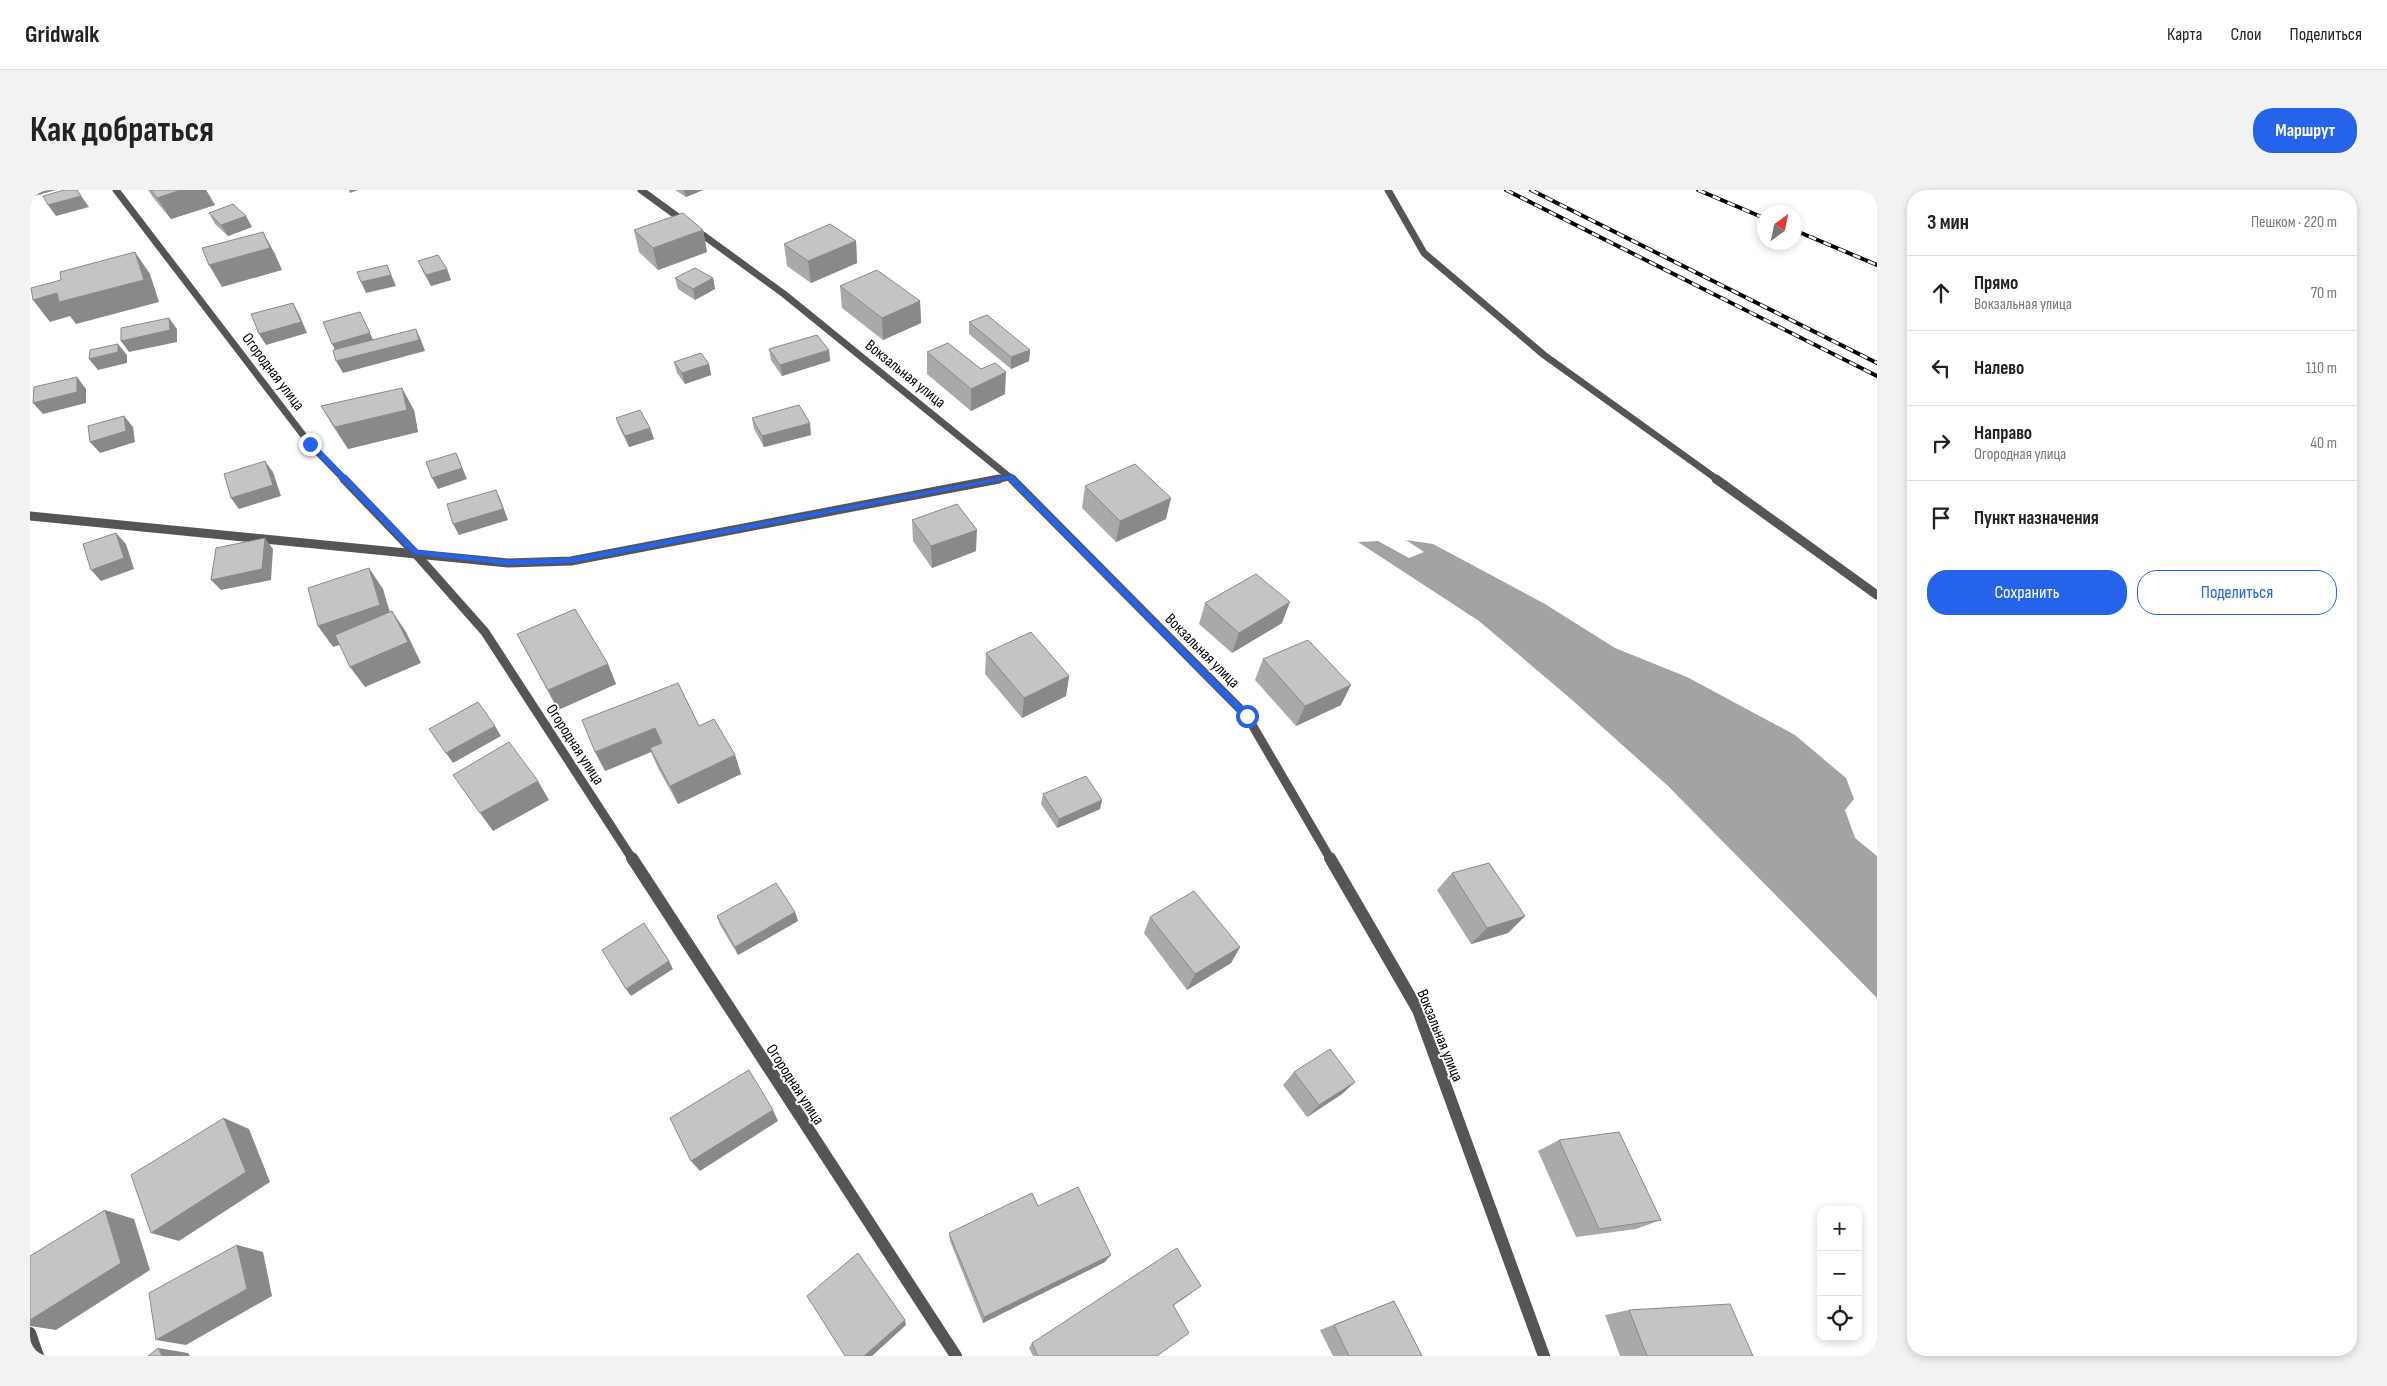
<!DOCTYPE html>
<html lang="ru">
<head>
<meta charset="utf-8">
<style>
	:root { --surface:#fff; --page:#f2f2f2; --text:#222; --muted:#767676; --line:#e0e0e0; --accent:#2563eb }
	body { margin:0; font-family:"Sofia Sans Condensed",sans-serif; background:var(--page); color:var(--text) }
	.controls { position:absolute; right:15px; bottom:15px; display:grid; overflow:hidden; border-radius:10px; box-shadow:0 2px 8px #0003 }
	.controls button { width:45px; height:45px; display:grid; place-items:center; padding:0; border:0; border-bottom:1px solid var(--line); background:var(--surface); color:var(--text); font:25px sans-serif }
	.compass { position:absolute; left:1727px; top:15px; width:45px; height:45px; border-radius:50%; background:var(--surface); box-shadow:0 2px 8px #0003; rotate:33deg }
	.stop { position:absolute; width:15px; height:15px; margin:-11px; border:4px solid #2563eb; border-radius:50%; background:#fff }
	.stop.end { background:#2563eb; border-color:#fff; box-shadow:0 1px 5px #0008 }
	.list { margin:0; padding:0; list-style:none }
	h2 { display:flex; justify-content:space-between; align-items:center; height:65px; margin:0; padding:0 20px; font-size:21px }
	h2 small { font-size:16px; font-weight:400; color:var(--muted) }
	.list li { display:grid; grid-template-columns:32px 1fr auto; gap:15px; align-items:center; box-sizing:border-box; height:75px; padding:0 20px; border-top:1px solid var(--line) }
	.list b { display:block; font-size:19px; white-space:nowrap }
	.list p { margin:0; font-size:16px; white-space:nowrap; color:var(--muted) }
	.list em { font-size:16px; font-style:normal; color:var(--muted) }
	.actions { display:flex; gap:10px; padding:15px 20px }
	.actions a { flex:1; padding:11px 0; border:1px solid var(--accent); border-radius:20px; text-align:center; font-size:18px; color:var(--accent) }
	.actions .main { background:var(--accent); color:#fff }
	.icon { flex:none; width:28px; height:28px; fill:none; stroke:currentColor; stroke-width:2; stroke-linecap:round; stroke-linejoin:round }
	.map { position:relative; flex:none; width:1847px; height:1166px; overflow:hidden; border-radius:20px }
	header { display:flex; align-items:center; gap:30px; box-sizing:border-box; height:70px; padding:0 25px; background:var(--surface); border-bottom:1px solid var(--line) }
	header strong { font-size:24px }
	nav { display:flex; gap:28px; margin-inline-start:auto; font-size:18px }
	.intro { display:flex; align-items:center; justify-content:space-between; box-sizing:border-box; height:120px; padding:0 30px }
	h1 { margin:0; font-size:35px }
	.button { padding:12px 22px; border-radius:20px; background:var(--accent); color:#fff; font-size:18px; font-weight:700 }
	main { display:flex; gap:30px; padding:0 30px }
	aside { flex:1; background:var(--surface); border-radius:20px; box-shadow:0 2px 8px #0003 }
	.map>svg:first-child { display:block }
</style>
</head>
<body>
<header>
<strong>Gridwalk</strong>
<nav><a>Карта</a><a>Слои</a><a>Поделиться</a></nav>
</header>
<div class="intro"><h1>Как добраться</h1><a class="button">Маршрут</a></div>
<main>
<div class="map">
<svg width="1847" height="1166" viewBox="0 0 1847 1166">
	<rect width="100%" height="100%" fill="#fff"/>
	<polygon fill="#a3a3a3" points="1376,350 1403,354 1515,414 1585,458 1657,487 1765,545 1816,588 1824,609 1815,620 1825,648 1847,666 1847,808 1637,595 1541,509 1449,431 1328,352 1348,351 1379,368 1394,362"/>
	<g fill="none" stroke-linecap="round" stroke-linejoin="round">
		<g stroke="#555" stroke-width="7">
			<polyline points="86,0 280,254 315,290"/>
			<polyline points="611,0 754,104 983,290"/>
			<polyline points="1358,0 1394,63 1514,165 1688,290"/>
			<polyline points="963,290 980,287"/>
		</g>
		<g stroke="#555" stroke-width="9">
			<polyline points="314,289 385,363 455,442 603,670"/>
			<polyline points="982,289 1217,526 1301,670"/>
			<polyline points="1686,289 1847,405"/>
			<polyline points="0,326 478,373 541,371 969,289"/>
		</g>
		<g stroke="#555" stroke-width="12">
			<polyline points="602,668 926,1166"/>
			<polyline points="1300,668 1388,820 1514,1166"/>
			<polyline points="0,1143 8,1166"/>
		</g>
		<g stroke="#000" stroke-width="4">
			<g id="rail">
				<polyline points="1476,0 1847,186"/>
				<polyline points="1501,0 1847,173"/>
				<polyline points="1668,0 1734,28"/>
				<polyline points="1764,40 1847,75"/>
			</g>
		</g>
		<use href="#rail" stroke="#fff" stroke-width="2.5" stroke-dasharray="8" stroke-linecap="butt"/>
	</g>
	<g fill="#a9a9a9">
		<polygon points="118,0 176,0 185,15 141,29 125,10"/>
		<polygon points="645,0 673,0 656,7"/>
		<polygon points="179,23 222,37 198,46 185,34"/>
		<polygon points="604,40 673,40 677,62 628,80 609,62"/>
		<polygon points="826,51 827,73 781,93 757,76 754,54"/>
		<polygon points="388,71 417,79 421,90 401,96 393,82"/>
		<polygon points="645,88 683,88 685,99 665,110 648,99"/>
		<polygon points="810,96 890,111 891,133 853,150 812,118"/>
		<polygon points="939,132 1000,160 999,171 981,179 939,144"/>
		<polygon points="739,159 799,160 800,171 752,186 741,170"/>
		<polygon points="897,162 975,204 941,221 897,184"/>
		<polygon points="644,172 679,174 681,185 655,194 647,183"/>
		<polygon points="291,216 384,220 388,242 318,259 304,238"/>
		<polygon points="586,228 620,238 624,249 599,257 590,239"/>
		<polygon points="722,228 781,245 734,257 724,239"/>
		<polygon points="1055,296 1136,329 1086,352 1052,318"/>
		<polygon points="882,330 946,361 902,378 883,351"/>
		<polygon points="1175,413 1252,433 1202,463 1169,434"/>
		<polygon points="487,444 578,474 586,494 528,520"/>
		<polygon points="956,463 1039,486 1036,506 992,528 955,484"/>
		<polygon points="1233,469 1311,515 1266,536 1225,490"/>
		<polygon points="648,493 669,536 705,565 711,584 648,614 628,578 621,562 575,581"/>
		<polygon points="1013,604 1072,610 1070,619 1027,638 1011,614"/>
		<polygon points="1422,683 1495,726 1478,743 1441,754 1407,700"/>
		<polygon points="765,722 768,731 708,765 690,735 687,726"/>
		<polygon points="1120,727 1210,757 1201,773 1157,800 1114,743"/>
		<polygon points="1264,882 1325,892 1312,904 1277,927 1253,895"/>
		<polygon points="1529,950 1631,1030 1606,1039 1546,1047 1508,961"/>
		<polygon points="1008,1016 1075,1072 953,1133 920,1051 919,1043"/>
		<polygon points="1162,1103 1143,1116 1127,1166 1003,1166 999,1158 1002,1153"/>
		<polygon points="1364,1111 1392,1166 1303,1166 1290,1140"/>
		<polygon points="1599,1120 1723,1166 1590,1166 1575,1125"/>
	</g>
	<g fill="#898989">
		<polygon points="1,0 26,0 5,6"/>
		<polygon points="47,0 59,17 26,26 18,15"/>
		<polygon points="151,0 176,0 185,15 141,29 127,8"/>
		<polygon points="319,0 328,0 320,3"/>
		<polygon points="654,0 673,0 656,7"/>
		<polygon points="216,26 222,37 198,46 191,35"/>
		<polygon points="673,40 677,62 628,80 623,58"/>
		<polygon points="233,42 245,64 252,80 192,97 179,75"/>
		<polygon points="826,51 827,73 781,93 778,71"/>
		<polygon points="105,62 120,84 129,112 46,134 40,126 20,132 3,110"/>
		<polygon points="357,75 366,96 336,103 331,92"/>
		<polygon points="417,79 421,90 401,96 396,85"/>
		<polygon points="683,88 685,99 665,110 663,99"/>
		<polygon points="890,111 891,133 853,150 852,128"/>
		<polygon points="263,113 269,124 277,143 236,155 229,144"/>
		<polygon points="330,122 345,154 308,165 302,154"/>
		<polygon points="139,128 147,139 147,152 99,162 91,151"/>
		<polygon points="386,139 391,150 395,161 313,183 306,171"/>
		<polygon points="88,154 97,165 97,173 68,180 59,169"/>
		<polygon points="799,160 800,171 752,186 750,175"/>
		<polygon points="1000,160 999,171 981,179 981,167"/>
		<polygon points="679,174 681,185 655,194 652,183"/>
		<polygon points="976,182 975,204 941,221 941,199"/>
		<polygon points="47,187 56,199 56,213 13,224 3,213"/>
		<polygon points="372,198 384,220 388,242 318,259 305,237"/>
		<polygon points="94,226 103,237 105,252 70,263 60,252"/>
		<polygon points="780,233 781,245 734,257 732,246"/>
		<polygon points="620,238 624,249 599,257 595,246"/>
		<polygon points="426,263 437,289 408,299 402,288"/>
		<polygon points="235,271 243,282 251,306 209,319 201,308"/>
		<polygon points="466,300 471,311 478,330 429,345 423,334"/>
		<polygon points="1141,308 1136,329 1086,352 1090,331"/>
		<polygon points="947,340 946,361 902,378 901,356"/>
		<polygon points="86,343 96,354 104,379 71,391 61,380"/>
		<polygon points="235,348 243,359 241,390 191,400 181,390"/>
		<polygon points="339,378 353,399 364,436 303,457 288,436"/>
		<polygon points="1260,412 1252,433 1202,463 1209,443"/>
		<polygon points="362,421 376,442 391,473 335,497 320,477"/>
		<polygon points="578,474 586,494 528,520 518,500"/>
		<polygon points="1039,486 1036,506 992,528 994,508"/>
		<polygon points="1321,495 1311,515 1266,536 1275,516"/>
		<polygon points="465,536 471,546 423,573 416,563"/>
		<polygon points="625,538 633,557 575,581 565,562"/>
		<polygon points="705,565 711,584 648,614 640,596"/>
		<polygon points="508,591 519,610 463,641 450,623"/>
		<polygon points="1072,610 1070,619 1027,638 1029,629"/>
		<polygon points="765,722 768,731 708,765 705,757"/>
		<polygon points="1495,726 1478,743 1441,754 1457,738"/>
		<polygon points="1210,757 1201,773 1157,800 1165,784"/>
		<polygon points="639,771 643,779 601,806 596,799"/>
		<polygon points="1325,892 1312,904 1277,927 1289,915"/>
		<polygon points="743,920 748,931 670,981 661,971"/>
		<polygon points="194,928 219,939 240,992 149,1051 121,1043"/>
		<polygon points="75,1020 104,1029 120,1080 26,1140 0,1136 0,1130"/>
		<polygon points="207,1055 233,1062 242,1106 156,1155 126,1150"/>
		<polygon points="1081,1065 1075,1072 953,1133 954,1127"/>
		<polygon points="875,1130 876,1135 842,1166 834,1166"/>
		<polygon points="128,1158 158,1163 160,1166 132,1166"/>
	</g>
	<g fill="#c4c4c4" stroke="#898989">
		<polygon points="34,0 47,0 51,6 18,15 13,6"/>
		<polygon points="121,0 151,0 127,8"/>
		<polygon points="203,14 216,26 191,35 179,23"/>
		<polygon points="653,23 673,40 623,58 604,40"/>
		<polygon points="800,34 826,51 778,71 754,54"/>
		<polygon points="233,42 240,58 179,75 172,58"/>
		<polygon points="105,62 114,90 29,112 27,103 3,110 1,98 31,90 30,82"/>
		<polygon points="408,65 417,79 396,85 388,71"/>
		<polygon points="357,75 361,85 331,92 327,82"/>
		<polygon points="665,78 683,88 663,99 645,88"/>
		<polygon points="847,80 890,111 852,128 810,96"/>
		<polygon points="263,113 271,132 229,144 221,124"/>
		<polygon points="330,122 340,143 302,154 293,132"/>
		<polygon points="957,125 1000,160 981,167 939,132"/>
		<polygon points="139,128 140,140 91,151 91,138"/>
		<polygon points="386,139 389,150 306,171 303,160"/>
		<polygon points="787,145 799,160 750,175 739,159"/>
		<polygon points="918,153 951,179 965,173 976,182 941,199 897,162"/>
		<polygon points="88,154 88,162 59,169 60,160"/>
		<polygon points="671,163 679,174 652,183 644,172"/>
		<polygon points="47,187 47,202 3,213 4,197"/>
		<polygon points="372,198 377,220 305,237 291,216"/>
		<polygon points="769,215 780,233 732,246 722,228"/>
		<polygon points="610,220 620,238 595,246 586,228"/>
		<polygon points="94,226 96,241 60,252 58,236"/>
		<polygon points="426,263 432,278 402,288 396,272"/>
		<polygon points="235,271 243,295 201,308 194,284"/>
		<polygon points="1105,274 1141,308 1090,331 1055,296"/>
		<polygon points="466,300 473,319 423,334 417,314"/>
		<polygon points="927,314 947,340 901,356 882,330"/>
		<polygon points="86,343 94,368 61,380 53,354"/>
		<polygon points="235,348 232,379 181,390 186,358"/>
		<polygon points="339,378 350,415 288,436 278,398"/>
		<polygon points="1226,384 1260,412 1209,443 1175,413"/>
		<polygon points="545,419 578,474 518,500 487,444"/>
		<polygon points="362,421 378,452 320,477 305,445"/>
		<polygon points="1001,442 1039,486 994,508 956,463"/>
		<polygon points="1278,450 1321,495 1275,516 1233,469"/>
		<polygon points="648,493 669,536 684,529 705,565 640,596 620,558 632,553 625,538 565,562 552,530"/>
		<polygon points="448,512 465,536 416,563 399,539"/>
		<polygon points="479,552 508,591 450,623 423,585"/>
		<polygon points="1056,586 1072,610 1029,629 1013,604"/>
		<polygon points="1459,673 1495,726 1457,738 1422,683"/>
		<polygon points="746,693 765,722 705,757 687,726"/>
		<polygon points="1164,701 1210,757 1165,784 1120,727"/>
		<polygon points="614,733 639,771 596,799 572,760"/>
		<polygon points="1300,859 1325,892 1289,915 1264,882"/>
		<polygon points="719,880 743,920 661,971 640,928"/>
		<polygon points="194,928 216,982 121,1043 101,985"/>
		<polygon points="1589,942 1631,1030 1569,1039 1529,950"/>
		<polygon points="1048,997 1081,1065 954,1127 919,1043 1002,1003 1008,1016"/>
		<polygon points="75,1020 91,1073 0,1130 0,1066"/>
		<polygon points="207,1055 217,1099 126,1150 119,1103"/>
		<polygon points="1147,1058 1171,1096 1143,1115 1159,1143 1127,1166 1008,1166 1002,1153"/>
		<polygon points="828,1063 875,1130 834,1166 815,1166 777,1106"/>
		<polygon points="1364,1111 1392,1166 1319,1166 1304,1135"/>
		<polygon points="1700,1114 1723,1166 1617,1166 1599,1120"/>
		<polygon points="128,1158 132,1166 118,1166"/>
	</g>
	<polygon fill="#2563eb" points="278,252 283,252 387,360 478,370 541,368 982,285 1221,526 1217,529 1214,528 978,289 541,373 478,375 383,364 278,255"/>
	<g text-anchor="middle" stroke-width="4" stroke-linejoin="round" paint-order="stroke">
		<g font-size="16" fill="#000" stroke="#fff">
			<text transform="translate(244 181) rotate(53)" y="6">Огородная улица</text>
			<text transform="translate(876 183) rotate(39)" y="6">Вокзальная улица</text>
			<text transform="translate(1173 460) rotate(45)" y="6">Вокзальная улица</text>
			<text transform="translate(546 554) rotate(57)" y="6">Огородная улица</text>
			<text transform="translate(1411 845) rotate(68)" y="6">Вокзальная улица</text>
			<text transform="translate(766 894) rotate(57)" y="6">Огородная улица</text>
		</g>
	</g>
</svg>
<div class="controls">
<button>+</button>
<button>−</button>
<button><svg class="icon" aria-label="locate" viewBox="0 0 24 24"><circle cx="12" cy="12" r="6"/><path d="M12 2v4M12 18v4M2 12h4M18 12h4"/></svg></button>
</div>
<svg class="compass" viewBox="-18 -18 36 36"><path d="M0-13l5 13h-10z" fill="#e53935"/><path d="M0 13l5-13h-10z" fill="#767676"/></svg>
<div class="stop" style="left:1217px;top:526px"></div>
<div class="stop end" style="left:280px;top:254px"></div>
</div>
<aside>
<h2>3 мин<small>Пешком · 220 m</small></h2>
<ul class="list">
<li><svg class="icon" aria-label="ahead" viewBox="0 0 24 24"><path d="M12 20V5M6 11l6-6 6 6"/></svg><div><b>Прямо</b><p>Вокзальная улица</p></div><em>70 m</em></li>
<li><svg class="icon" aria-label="left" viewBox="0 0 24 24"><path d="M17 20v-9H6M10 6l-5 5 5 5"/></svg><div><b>Налево</b></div><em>110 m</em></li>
<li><svg class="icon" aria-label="right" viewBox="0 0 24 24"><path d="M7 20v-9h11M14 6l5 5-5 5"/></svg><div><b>Направо</b><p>Огородная улица</p></div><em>40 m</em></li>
<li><svg class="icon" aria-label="arrive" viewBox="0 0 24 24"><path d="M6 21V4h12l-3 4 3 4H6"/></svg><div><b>Пункт назначения</b></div></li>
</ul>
<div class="actions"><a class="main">Сохранить</a><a>Поделиться</a></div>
</aside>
</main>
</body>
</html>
